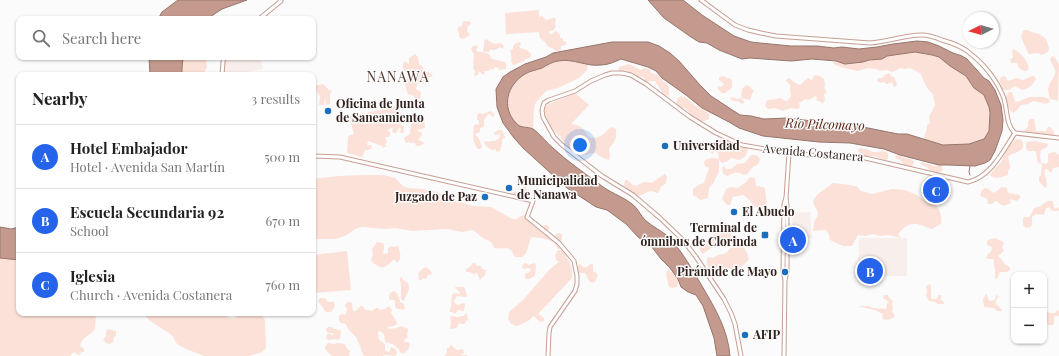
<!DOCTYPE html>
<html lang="en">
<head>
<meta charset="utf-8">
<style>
	:root { --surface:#fff; --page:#f6f6f6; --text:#222; --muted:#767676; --line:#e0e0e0; --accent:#2563eb }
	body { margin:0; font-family:"Playfair Display",serif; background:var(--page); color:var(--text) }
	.controls { position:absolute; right:12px; bottom:12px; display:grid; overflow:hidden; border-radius:8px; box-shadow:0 1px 3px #0004 }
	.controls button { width:36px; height:36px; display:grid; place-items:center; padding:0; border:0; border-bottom:1px solid var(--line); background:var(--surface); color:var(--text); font:20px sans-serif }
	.compass { position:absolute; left:963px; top:12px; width:36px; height:36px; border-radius:50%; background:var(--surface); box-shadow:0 1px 3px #0004; rotate:265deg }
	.you { position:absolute; left:580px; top:145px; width:14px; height:14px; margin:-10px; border:3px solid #fff; border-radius:50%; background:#1a73e8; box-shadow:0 0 0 6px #1a73e833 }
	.badge { display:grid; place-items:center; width:26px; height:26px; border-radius:50%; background:var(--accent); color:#fff; font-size:13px; font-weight:700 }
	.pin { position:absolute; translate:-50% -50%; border:2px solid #fff; box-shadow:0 1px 4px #0006 }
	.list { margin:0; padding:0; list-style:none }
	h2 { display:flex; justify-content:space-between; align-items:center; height:52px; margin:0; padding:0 16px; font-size:17px }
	h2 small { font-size:13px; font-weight:400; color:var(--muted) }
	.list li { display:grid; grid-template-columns:26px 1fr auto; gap:12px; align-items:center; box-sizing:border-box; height:64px; padding:0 16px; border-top:1px solid var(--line) }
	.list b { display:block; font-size:15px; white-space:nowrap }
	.list p { margin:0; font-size:13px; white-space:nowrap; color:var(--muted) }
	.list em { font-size:13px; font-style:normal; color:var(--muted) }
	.icon { flex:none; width:22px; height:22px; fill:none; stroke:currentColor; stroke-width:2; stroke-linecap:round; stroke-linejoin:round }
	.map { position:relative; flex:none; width:1059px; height:356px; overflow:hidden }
	.search { position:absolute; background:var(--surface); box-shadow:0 1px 3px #0004; left:16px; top:16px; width:300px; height:44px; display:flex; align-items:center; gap:10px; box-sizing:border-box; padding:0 14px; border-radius:8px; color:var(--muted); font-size:15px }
	.panel { position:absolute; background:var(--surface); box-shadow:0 1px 3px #0004; left:16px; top:72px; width:300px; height:244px; border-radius:8px }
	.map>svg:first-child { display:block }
</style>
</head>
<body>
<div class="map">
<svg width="1059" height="356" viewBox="0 0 1059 356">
	<rect width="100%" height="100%" fill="#fbfbfb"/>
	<g fill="#f8eeeb">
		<polygon points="226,57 260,57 263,69 240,73 240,75 224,75 224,68"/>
		<polygon points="810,212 812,238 793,238 792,213"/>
		<polygon points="859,238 907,238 907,276 858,276"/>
	</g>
	<g fill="#fbe1d8">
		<polygon points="539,10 539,17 542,16 546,20 554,18 556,19 555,24 556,26 554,30 548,32 552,35 554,32 556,31 560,35 560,38 563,38 563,41 566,42 566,45 561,46 561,49 559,51 556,51 552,48 548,47 545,42 540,38 539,33 538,32 506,34 505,13"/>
		<path d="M 463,21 L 466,21 L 471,22 L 470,25 L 468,26 L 467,31 L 470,35 L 463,39 L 460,38 L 459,36 C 460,33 456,30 458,27 L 462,26 Z"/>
		<polygon points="1024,30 1027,30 1032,32 1039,34 1046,39 1049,48 1048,52 1042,55 1038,53 1030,54 1028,53 1021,37 1023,31"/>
		<path d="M 486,39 L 494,44 L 501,43 L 504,46 L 503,49 L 500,47 C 495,50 495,51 491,49 L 489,52 L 484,52 L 483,50 L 484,45 L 484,41 Z"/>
		<path d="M 520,42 L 521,44 L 519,47 L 520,48 L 527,50 L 531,54 L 531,57 C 525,59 520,64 513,65 C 510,61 512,58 511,54 C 511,53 510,51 510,50 L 513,49 L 513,46 L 516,43 Z"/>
		<polygon points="476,45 478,47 476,50 478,52 483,52 489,54 492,59 505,62 506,64 506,69 499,70 498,68 495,67 493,70 491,69 488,71 485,71 484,72 485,74 483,75 479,71 478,75 474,76 475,71 473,68 474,65 473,63 474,54 471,49 473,46"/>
		<path d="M 1013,49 C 1020,52 1027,60 1029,68 L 1027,71 L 1024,71 L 1019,68 L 1017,63 L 1011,63 L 1010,60 L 1013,57 L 1012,53 Z"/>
		<polygon points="915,52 931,55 941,58 950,66 966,76 974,88 984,95 989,107 990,113 989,131 984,139 969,144 946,145 925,140 924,137 926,132 927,125 930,123 929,117 935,105 933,94 927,88 920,73 910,68 905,69 900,68 893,72 886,70 881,71 876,69 868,68 858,71 848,69 835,65 833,63 836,61 845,64 863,62 869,60 882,59 887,56"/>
		<polygon points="415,54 418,57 419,64 423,67 423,71 428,72 433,75 431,77 426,77 425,84 418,83 417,85 416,89 421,92 420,99 418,100 415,99 414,96 408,94 406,88 405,80 412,74 411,73 408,75 403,68 403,62 406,62 409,64 409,58"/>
		<path d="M 1053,56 L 1056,59 L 1059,64 L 1058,101 L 1050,99 L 1048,90 L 1049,85 C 1059,68 1056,75 1050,59 Z"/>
		<polygon points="183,57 206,57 207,67 203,75 182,75 182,68"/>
		<path d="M 561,60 L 575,61 L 588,64 L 587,70 L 579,78 L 558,88 L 546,91 L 541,96 L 535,104 L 534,109 L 533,129 C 529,128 522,128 518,125 C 506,117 504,94 514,83 C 524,72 546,63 561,60 Z"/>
		<polygon points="629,64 633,66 640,70 645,68 649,69 651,73 658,75 663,81 668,85 669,88 669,95 666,96 664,95 655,81 651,81 646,82 643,77 637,76 633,72 629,73 625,70 623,72 618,72 619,67"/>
		<polygon points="889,73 891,76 894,77 897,84 896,86 894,87 892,82 887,84 883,82 880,83 877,81 878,78 882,78 885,75"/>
		<path d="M 815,75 L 820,76 L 824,79 L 825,86 L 824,88 L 827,93 L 824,94 L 825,100 L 822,104 L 821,102 L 816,100 L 817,98 L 815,96 L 809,100 L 804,99 L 803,101 L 799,103 L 800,107 L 798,109 L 791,108 L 783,111 L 775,108 L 768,109 L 766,107 L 765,105 L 767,100 C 773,100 776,99 781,98 L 785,101 L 788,100 L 791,96 L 790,91 L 790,85 L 786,81 L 787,79 L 789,78 L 797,84 L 800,85 L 808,78 L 811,80 L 813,79 L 813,77 Z"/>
		<polygon points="722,76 731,79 732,81 732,88 725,93 722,93 718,89 718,86 720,87 724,85 723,83 719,80 719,78"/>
		<path d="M 1005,76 L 1008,81 L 1017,78 L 1023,80 L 1032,76 L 1034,76 L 1036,79 C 1034,84 1028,89 1022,90 L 1015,86 L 1009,90 L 1004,90 C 1000,87 999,81 1001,77 Z"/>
		<path d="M 322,84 L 324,85 L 329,90 L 332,90 L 330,95 L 330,104 L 326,105 L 325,97 L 324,105 L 319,105 L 320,96 C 317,92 316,93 316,86 L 318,85 Z"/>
		<path d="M 746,85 L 749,86 L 754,91 C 751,94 752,97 750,100 L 741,98 L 742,100 L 744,101 L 744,103 L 742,104 L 738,101 C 736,102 732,101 730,99 L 732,97 L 737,99 L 741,98 L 742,89 Z"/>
		<path d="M 1009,92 L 1012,92 L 1015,101 L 1017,102 L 1029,97 L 1044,97 L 1049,99 L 1050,102 C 1044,106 1039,101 1033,101 L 1028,104 L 1021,105 L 1017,110 L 1013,113 C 1007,108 1003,99 1009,92 Z"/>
		<path d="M 575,93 L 589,105 L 571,124 C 583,125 583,130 590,138 C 600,139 605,133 611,127 L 616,129 C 617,138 615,142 609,148 L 610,156 L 609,160 C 606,159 602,158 600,156 C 598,155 597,153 595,153 C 591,153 587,156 582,155 C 574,155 562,142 560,135 L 559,136 C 550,128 547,121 544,110 L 547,105 Z"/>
		<path d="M 681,96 C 686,97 688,100 692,103 C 697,108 704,109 709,114 L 709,119 C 697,126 692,115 685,108 L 680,108 L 676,105 L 677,99 Z"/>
		<polygon points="397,106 406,122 399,125 404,126 404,131 403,133 400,133 401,129 400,128 399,128 396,133 393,133 392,131 394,127 389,129 388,131 390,132 390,135 389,137 386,137 385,139 386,139 387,142 385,144 386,146 385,147 383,148 382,146 368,141 367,145 371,145 372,148 368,150 365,150 362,157 347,153 348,136 354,134 349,117"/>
		<path d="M 491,111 L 494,114 L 494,116 L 493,117 L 490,114 L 488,114 L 484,120 L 484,127 L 480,128 L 480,132 L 475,134 L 479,139 L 480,142 L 482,146 L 482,147 L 480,149 L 478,149 C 472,143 473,133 474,125 L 478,124 L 479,125 L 479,122 L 477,119 L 477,115 L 479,113 L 483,114 Z"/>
		<path d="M 420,114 L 422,114 L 424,117 L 425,128 L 418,130 L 418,132 L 421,132 L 422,135 L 418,140 L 423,142 L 424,143 C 422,146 419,146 416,146 L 415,143 L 410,143 L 410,142 L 406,143 L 404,138 L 405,137 L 409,135 C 410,134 411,126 411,125 C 411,121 409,121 410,118 L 414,116 L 415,118 Z"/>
		<polygon points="1030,119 1034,119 1036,131 1046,131 1048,127 1050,127 1054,132 1053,137 1034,135 1030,137 1025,134 1024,131 1028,127 1028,122"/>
		<polygon points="498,130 502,130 503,133 505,137 505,138 502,139 502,144 500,151 497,152 495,149 492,150 487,147 484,143 485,141 489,142 491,141 495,141 499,138 500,134 495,135 494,134 495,132"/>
		<polygon points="722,139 726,139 734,143 736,147 747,148 748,149 746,156 739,160 731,158 726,162 722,163 718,159 719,156 717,152 714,152 713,154 708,151 713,142"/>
		<path d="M 1016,139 L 1018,139 L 1021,140 L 1023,142 L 1023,148 C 1019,153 1013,152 1008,157 C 1009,161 1010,164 1010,168 L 1008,171 L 1008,175 C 1001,177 995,180 990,175 L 991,173 L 1001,162 L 1006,150 L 1009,146 Z"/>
		<path d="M 1035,141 L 1048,144 L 1047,147 L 1041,150 L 1040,155 L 1041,163 L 1046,164 L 1048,162 L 1048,154 L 1050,153 L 1055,152 L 1059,155 L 1059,167 L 1053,168 L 1051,173 L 1047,169 L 1045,169 C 1043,176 1049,181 1046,188 L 1044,187 L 1039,181 L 1039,177 L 1041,175 L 1042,164 L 1038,163 C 1036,159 1038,155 1035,151 L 1028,151 L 1026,149 L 1026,144 L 1027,142 Z"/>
		<path d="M 859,148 C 865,148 868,150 873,152 C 879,153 890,147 888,159 L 885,160 L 874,156 L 865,156 L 858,152 L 858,151 Z"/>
		<path d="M 751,155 C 756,155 758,155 760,159 C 759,167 755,164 751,169 C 748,173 748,174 743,175 C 737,170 733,174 727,176 L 723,173 L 722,168 L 724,166 L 726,169 L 731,169 L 737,164 L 745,163 Z"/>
		<path d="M 898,155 L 904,158 L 910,159 L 914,161 C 914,166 910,167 905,166 L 900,160 L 895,158 L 895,156 Z"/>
		<polygon points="711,158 715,158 719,160 719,172 715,179 714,182 709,188 708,198 701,200 693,195 693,189 699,185 704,183 709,168 705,166 704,162 705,160"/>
		<path d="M 923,162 L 926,164 L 929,164 L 934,166 L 941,165 L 942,167 L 943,170 L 940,172 L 933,173 C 930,171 929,169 928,168 C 925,165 922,167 920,163 Z"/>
		<path d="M 665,174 L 667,177 L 666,183 L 661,187 L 658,193 L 657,193 C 648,188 647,194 639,196 L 629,192 L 627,188 L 625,187 L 624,185 L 625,180 L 627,180 L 633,185 L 636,186 L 644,182 L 652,183 L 660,177 Z"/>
		<path d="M 364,175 L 384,175 L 395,178 L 403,186 L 408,188 L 423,189 L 437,192 L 452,200 L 474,206 L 491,207 L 512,219 L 517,219 L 521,216 L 526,215 L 543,227 L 545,225 L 548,225 L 549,228 L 548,231 L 555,236 L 557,233 L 562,234 L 562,239 L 561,241 L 562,247 L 561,249 L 558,249 C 557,247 556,245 554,243 C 548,238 538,238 531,237 C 528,245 529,252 522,257 L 516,257 L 514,256 C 511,244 503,250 494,248 C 492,241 490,241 485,239 C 481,237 477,233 473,230 L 462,232 L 447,229 L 413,231 L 395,228 L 385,229 L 363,227 L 357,228 L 345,236 L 335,239 L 313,239 L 313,179 L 339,176 Z"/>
		<polygon points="750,177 755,178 756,186 764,187 765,189 767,207 765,208 760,207 755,207 747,198 743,195 733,197 730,205 727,205 722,199 726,189 730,187 738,188 746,182"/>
		<path d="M 833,183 L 842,184 L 856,186 L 861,191 L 872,194 L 892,189 L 905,190 L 917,195 L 925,201 C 937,200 943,214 941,224 L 932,229 C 927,228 918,223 913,224 C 907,224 901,230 898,235 L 902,238 L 888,235 L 880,236 L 873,234 L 865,236 L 858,235 L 852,246 L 843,246 L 830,240 L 829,235 L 826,230 L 813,231 L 814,222 L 818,215 L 817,210 L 814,205 L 813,200 L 818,194 Z"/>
		<path d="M 522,187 L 526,187 L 527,189 L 526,195 L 531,197 L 532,200 L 530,201 C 525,202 517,198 513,195 L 513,192 L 520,192 Z"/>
		<path d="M 1002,187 L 1007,188 L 1008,193 L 1020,195 L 1020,198 L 1017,201 L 1010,199 L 1011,203 C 1004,207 1001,206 997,201 L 995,201 L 992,204 L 988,204 L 987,198 L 982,197 L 980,195 L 982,190 L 985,188 C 989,188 991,192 994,193 Z"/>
		<path d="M 1048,201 L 1053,201 L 1054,208 L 1056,209 L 1059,207 L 1059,211 L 1052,211 L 1049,207 C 1045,208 1045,211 1044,215 L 1036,214 C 1029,218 1033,218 1032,224 L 1031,227 L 1026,228 L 1023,225 L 1023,218 L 1025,217 L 1030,217 L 1034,208 L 1041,206 L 1043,204 Z"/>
		<path d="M 722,229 C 729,230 732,233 731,240 L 723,240 L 716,247 L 711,248 L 703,254 L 701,252 L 699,248 L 701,244 L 709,240 L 714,234 Z"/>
		<path d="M 995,238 L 1001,241 L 1002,241 L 1004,243 L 1002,247 L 1004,251 L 998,256 L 1002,260 L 1005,265 L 1007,265 L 1010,268 L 1010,270 L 1007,272 L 1000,272 L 997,279 L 995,278 C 995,277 995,275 995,273 C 996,268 993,266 994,259 L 989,259 L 986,258 L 988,254 L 991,252 L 992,247 L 987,245 L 987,242 L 988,240 Z"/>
		<path d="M 377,242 L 383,243 C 385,247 384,249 383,253 L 385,254 L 388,253 L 388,248 L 391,246 L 393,247 L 398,246 C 400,251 402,258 398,262 L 396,262 L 395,259 C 391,261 390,264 386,266 C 381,270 374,264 371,260 L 373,254 L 372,249 Z"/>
		<path d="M 736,243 L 743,246 L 748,255 L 749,259 C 746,264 738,270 732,269 C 729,269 727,268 725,268 L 722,275 L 718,278 C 712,274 705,266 707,258 L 709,257 L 713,258 L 718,255 L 723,254 L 726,253 Z"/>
		<path d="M 558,250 L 562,250 L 565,253 C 566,257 568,259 570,263 C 572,268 572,273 572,278 L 538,314 L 544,318 L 544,321 L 540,322 L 534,316 L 528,321 L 517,326 L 511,324 L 508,319 L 509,312 L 523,300 L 550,269 L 559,262 L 556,260 L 555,255 Z"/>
		<polygon points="347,251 351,290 313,293 313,255"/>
		<path d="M 0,258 L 19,260 L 19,313 L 96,313 L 95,329 C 90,336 82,337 80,346 L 84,349 L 84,352 L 81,352 L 80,355 L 77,354 L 74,352 L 70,356 L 0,356 Z"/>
		<polygon points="473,263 475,263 477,266 481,266 482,269 486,270 486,271 485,275 480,280 477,273 473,274 470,272 466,272 466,269 470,267 471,265"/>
		<polygon points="525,263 529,265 534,263 536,265 535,276 529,279 526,279 525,277 525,274 528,273 531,270 529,268 523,269 522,266"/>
		<path d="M 579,264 L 580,264 L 583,267 C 587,268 587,267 590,264 L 593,264 L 593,271 L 596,273 L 598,275 L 595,282 C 588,285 588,277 585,273 L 578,273 L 577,269 Z"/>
		<path d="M 425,267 C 427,267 432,271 432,274 L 428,275 L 426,279 L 423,278 L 421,280 L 419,280 L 418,274 L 420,271 Z"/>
		<path d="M 668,270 L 675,274 L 679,281 L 678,283 L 677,287 L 672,288 L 669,287 C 668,281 664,274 668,270 Z"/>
		<path d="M 401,276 L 403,280 L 408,283 C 411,292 406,292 405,299 L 403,301 L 401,299 L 401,286 L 400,280 Z"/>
		<polygon points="929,284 931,286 931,298 933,299 937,299 938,295 941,295 941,300 944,302 944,304 938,304 935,302 929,301 926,295 927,291 926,287"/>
		<polygon points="455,287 464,287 465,289 467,296 466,297 457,296 454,300 454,302 457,305 464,303 465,304 464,311 458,310 455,314 452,312 450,312 450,309 451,307 452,295 454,293 459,294 460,292 456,289"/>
		<path d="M 394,291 L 398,294 L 397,296 L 399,297 L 400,302 L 404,304 L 405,308 L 403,310 L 396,308 L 395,306 L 395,300 L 390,300 C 388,298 389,295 390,293 Z"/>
		<path d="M 986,294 L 987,295 L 988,299 L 990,301 L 995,300 L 996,295 L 999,296 C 991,306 1000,304 1002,311 L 997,311 L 994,308 L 984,307 L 983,299 Z"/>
		<path d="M 884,295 L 888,295 L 889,298 L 893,301 L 892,303 L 893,308 L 892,311 L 895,316 C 893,319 887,321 883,319 L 882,318 L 883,314 C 880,313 879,312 877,311 C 875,310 863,307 860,307 L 860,306 L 869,306 L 873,308 L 886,309 L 887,304 L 889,302 L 883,298 Z"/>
		<path d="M 320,298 C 324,298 326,298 328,302 L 334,302 L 335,306 L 331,312 L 326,312 L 318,301 Z"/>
		<path d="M 348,302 L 350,302 L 352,303 L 353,311 L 355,311 L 361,306 L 363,306 L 364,309 L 372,311 L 376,308 L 378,308 L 380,310 L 385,309 L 389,306 L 392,310 L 391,313 L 397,322 L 396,325 C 393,327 389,326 387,328 C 391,330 397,328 401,326 L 408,329 L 407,335 L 408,337 L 404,340 L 405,342 L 408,342 L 410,344 L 408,350 L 404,353 L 401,353 C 396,345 394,344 385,342 L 384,334 L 380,331 L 378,332 C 379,341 378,339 385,344 L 385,350 L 387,352 L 390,351 L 391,347 L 396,349 L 397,354 L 395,356 L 384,355 L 383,356 L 364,356 C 362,352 361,349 360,346 C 359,342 357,342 357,338 C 353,334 347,329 346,324 L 341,323 L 339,321 L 339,316 L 341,314 L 346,315 L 347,308 L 345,306 L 346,304 Z"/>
		<polygon points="1059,310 1059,316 1055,316 1054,318 1054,323 1053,325 1048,325 1047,321 1044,320 1044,311 1050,313 1055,313 1056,311"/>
		<polygon points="143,313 208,313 223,314 230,318 235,318 241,313 261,314 265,320 266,348 262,352 249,356 204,356 186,349 177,344 172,335 149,320"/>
		<polygon points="466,313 467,314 468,320 466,321 465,324 461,324 459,323 457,328 450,329 451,323 450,317 452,316 457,317 461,316 464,316"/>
		<polygon points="328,327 331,327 334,329 336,329 341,331 340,339 337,340 335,339 328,340 326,338 327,334 330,334 332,335 333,335 333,333 329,333 327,332 326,329"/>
		<polygon points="108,329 116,331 116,336 114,337 113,342 109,344 106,343 103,340 106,336 106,331"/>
		<path d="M 328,343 L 334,344 C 337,342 342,343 346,345 L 346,347 L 350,351 L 349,356 L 332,356 L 325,349 L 325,347 Z"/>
		<polygon points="451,345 457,350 463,349 464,353 461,354 462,355 466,355 468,356 444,356 447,353 447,348 449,348"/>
	</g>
	<g fill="#c39a8d" stroke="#97766c">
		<polygon points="178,0 247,0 222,9 207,19 158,19 162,12"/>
		<path d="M 648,0 L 683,0 L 702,15 L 734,36 L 751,42 L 760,43 L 791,46 L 817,46 L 834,48 L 842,47 L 859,49 L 877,47 L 893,44 L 917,41 L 928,42 L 939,46 L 953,53 L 962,56 L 967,59 L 984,78 L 989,81 L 995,90 L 1001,105 L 1003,120 L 1002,131 L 995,151 L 990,160 L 985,163 L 975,166 L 949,165 L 939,165 L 900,155 L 884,149 L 850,143 L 819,142 L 763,136 L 739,128 L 729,122 L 702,108 L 686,95 L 662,78 L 656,71 L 648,67 L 621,59 C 614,62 608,65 601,65 C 587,67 573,58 558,61 C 552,62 547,65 542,68 C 536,70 530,71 525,74 C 507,85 501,107 516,123 C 521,129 527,126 533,129 C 537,131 548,144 553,148 C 567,161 583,172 598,183 C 608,192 622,196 632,204 C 638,208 640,215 645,220 C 653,227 662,231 670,238 C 683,253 692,269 702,286 C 715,308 728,330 730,356 L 717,356 L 714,338 L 703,306 L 696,295 L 688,292 L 681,287 L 678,279 L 670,268 L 661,259 L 648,242 L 639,238 L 626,224 L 607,210 L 596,207 L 567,188 L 523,148 L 514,138 L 503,123 L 497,107 L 496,89 L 503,77 L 510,72 L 525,64 L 546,57 L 553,53 L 612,42 L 648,42 L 659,46 L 670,53 L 679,61 L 700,85 L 711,96 L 740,115 L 751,116 L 764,119 L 787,118 L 838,124 L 848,124 L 898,134 L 907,134 L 943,145 L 969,144 L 984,139 L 989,131 L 990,113 L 989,107 L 984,95 L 974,88 L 966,76 L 950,66 L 939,57 L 932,55 L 915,52 L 887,56 L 882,59 L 869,60 L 863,62 L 845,64 L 836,61 L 812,59 L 791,61 L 750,58 L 742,59 L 719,50 L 707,43 L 699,42 L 691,37 L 664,18 Z"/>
		<polygon points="149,57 183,57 182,68 182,75 150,75"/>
		<polygon points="0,227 11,229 19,227 19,260 0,258"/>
	</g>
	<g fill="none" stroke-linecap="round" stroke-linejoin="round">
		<polyline stroke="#97766c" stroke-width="1" points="970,175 969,172 970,166"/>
		<g stroke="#c69f93" stroke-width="5">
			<g id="tertiary">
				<path d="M 701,0 L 735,25 L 748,30 L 761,33 L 776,36 L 870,43 C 887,42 905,35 921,35 C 929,35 935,37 942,40 C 953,43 964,47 972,55 C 985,65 997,81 1003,96 C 1008,108 1005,124 1015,133"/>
				<polyline points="259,19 281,1 280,0"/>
				<polyline points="222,75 223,62 224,57"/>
				<polyline points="1015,133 1059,138"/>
				<polyline points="313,156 340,157 533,201 527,217 559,243 570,256 574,261 577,276 577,284 575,291 550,327 549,333 548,356"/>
				<polyline points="785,279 783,272 784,204 786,198 789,153"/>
				<path d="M 741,356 L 735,324 L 731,313 L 724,299 L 696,257 L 683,240 L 660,218 L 633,195 L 602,176 L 562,145 L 554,137 L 543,117 L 542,110 L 544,103 L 549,100 L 575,91 L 591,81 L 605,75 L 612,73 L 622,73 L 631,75 L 646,84 L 690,117 L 716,133 L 742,145 L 789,153 L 810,155 L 865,158 L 968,182 C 991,177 1003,151 1015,133"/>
				<polyline points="784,356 785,279 787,272 787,205 786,198"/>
			</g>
		</g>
		<use href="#tertiary" stroke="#fff" stroke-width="3"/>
	</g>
	<g fill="#1a70be" stroke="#fbfbfb" stroke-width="1.5">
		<circle cx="328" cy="111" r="4"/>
		<circle cx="665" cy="146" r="4"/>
		<circle cx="509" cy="188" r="4"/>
		<circle cx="485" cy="197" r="4"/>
		<circle cx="734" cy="212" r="4"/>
		<rect x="761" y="231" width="8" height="8" rx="2"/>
		<circle cx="785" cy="272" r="4"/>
		<circle cx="745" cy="335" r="4"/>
	</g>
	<g text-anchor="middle" stroke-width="3" stroke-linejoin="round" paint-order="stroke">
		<g font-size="12" font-weight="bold" fill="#31221e" stroke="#fbfbfb" text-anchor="start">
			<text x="336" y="108">Oficina de Junta<tspan x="336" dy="14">de Saneamiento</tspan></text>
			<text x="673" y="150">Universidad</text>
			<text x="517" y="185">Municipalidad<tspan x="517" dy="14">de Nanawa</tspan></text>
			<text x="477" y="201" text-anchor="end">Juzgado de Paz</text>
			<text x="742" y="216">El Abuelo</text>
			<text x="757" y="232" text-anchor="end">Terminal de<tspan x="757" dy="14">ómnibus de Clorinda</tspan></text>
			<text x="777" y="276" text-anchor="end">Pirámide de Mayo</text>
			<text x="753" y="339">AFIP</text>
		</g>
		<g font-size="12" fill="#31221e" stroke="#fbfbfb">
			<text transform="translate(813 153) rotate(5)" y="4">Avenida Costanera</text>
		</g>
		<g font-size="13" font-style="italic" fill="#592514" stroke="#fbfbfb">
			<text transform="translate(825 124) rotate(2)" y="5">Río Pilcomayo</text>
		</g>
		<g font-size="14" letter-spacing="1" fill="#513228" stroke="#fbfbfb">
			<text x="398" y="82">NANAWA</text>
		</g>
	</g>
</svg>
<div class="controls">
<button>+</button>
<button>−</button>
</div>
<svg class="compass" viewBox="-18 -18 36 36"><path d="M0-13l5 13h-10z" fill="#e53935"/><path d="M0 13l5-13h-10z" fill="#767676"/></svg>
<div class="you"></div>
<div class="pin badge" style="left:793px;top:240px">A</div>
<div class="pin badge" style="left:870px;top:271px">B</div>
<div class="pin badge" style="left:936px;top:190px">C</div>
<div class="search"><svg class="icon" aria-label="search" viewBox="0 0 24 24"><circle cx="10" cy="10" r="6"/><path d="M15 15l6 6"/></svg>Search here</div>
<section class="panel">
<h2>Nearby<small>3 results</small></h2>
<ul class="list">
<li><span class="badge">A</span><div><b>Hotel Embajador</b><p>Hotel · Avenida San Martín</p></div><em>500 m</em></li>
<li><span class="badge">B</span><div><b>Escuela Secundaria 92</b><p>School</p></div><em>670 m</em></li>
<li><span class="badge">C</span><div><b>Iglesia</b><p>Church · Avenida Costanera</p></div><em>760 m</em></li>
</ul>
</section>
</div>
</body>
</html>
